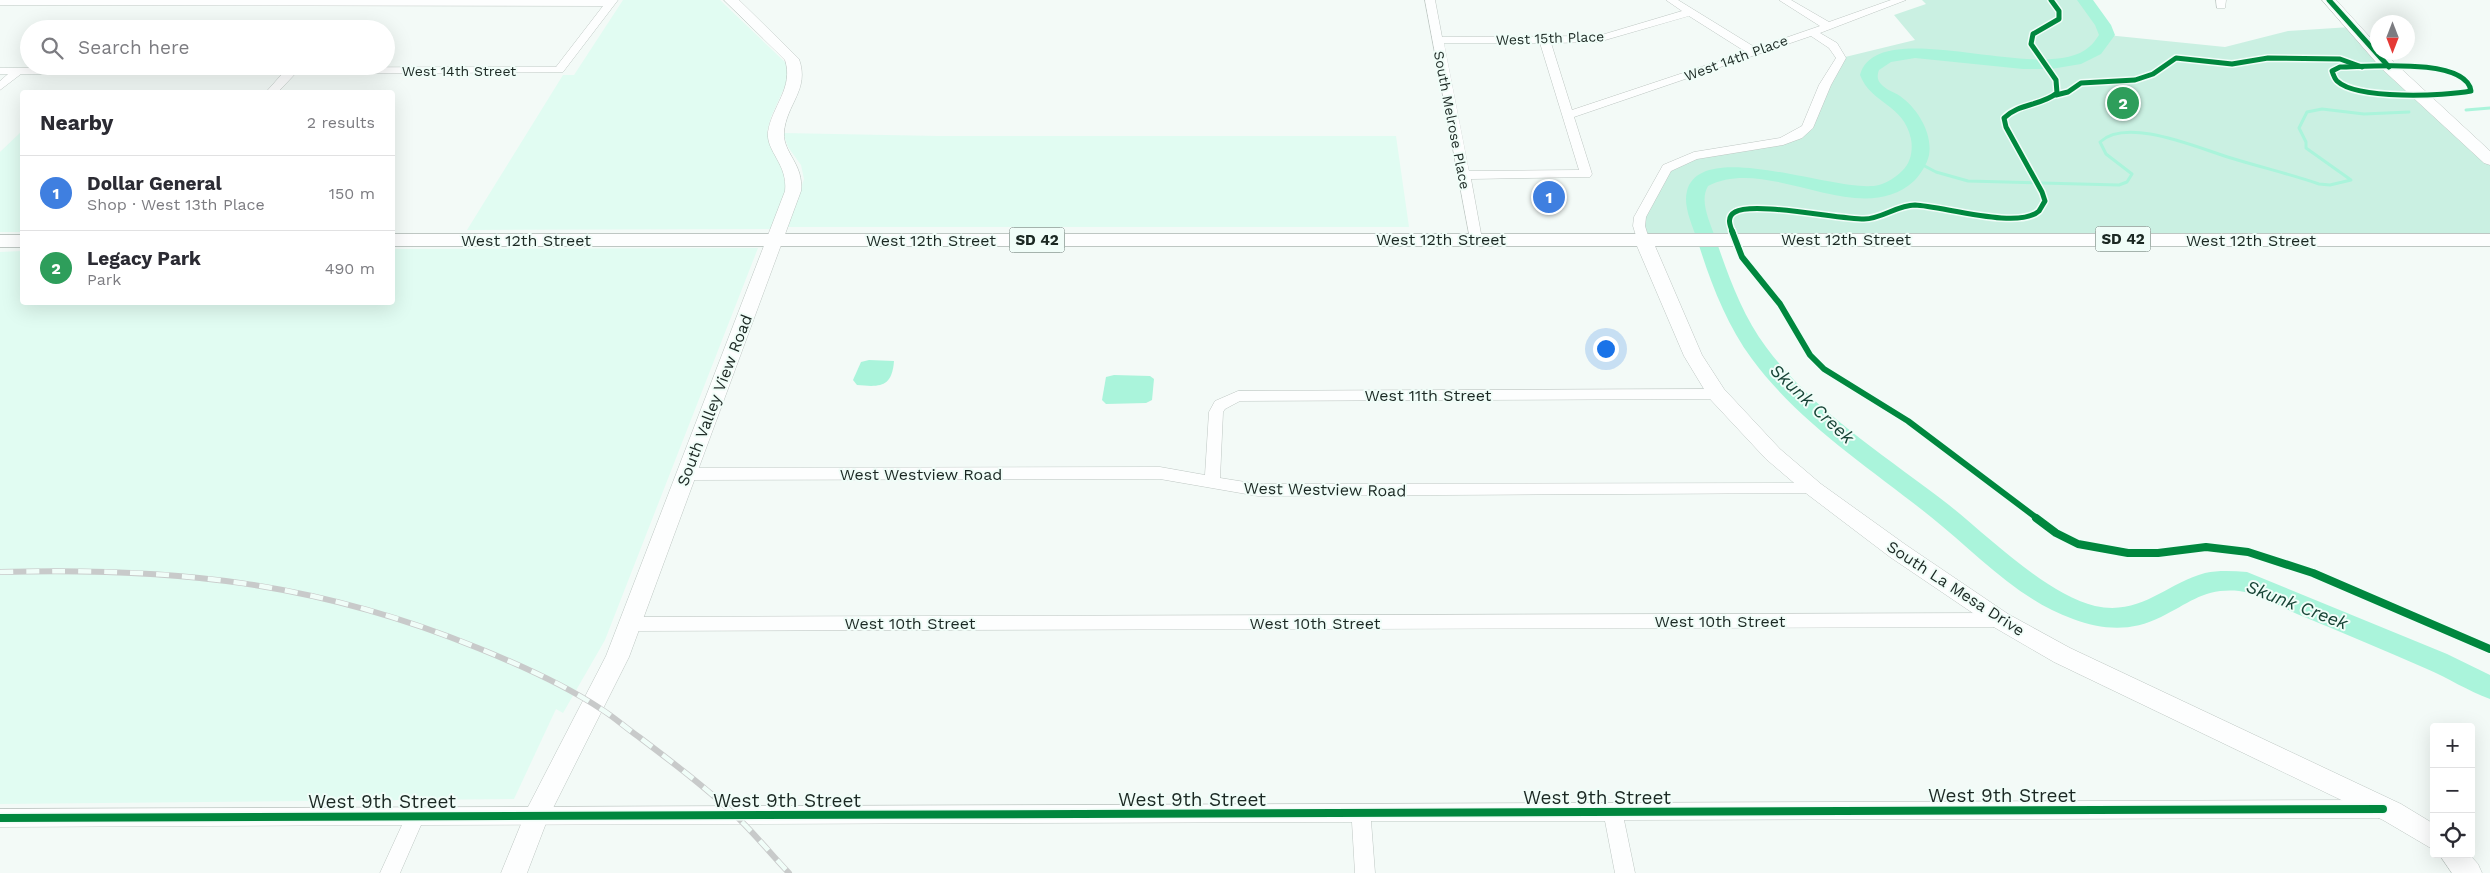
<!DOCTYPE html>
<html lang="en">
<head>
<meta charset="utf-8">
<style>
	:root { --surface:#fff; --page:#f2f2f3; --text:#2b2b33; --muted:#7c7c81; --line:#e1e1e2; --accent:#0b8043 }
	body { margin:0; font-family:"Work Sans",sans-serif; background:var(--page); color:var(--text) }
	.controls { position:absolute; right:15px; bottom:15px; display:grid; overflow:hidden; border-radius:5px; box-shadow:0 5px 20px #0002 }
	.controls button { width:45px; height:45px; display:grid; place-items:center; padding:0; border:0; border-bottom:1px solid var(--line); background:var(--surface); color:var(--text); font:25px sans-serif }
	.compass { position:absolute; left:2370px; top:15px; width:45px; height:45px; border-radius:50%; background:var(--surface); box-shadow:0 5px 20px #0002; rotate:180deg }
	.you { position:absolute; left:1605px; top:348px; width:18px; height:18px; margin:-12px; border:4px solid #fff; border-radius:50%; background:#1a73e8; box-shadow:0 0 0 8px #1a73e833 }
	.badge { display:grid; place-items:center; width:32px; height:32px; border-radius:50%; background:var(--accent); color:#fff; font-size:16px; font-weight:700 }
	.pin { position:absolute; translate:-50% -50%; border:2px solid #fff; box-shadow:0 1px 5px #0006 }
	.list { margin:0; padding:0; list-style:none }
	h2 { display:flex; justify-content:space-between; align-items:center; height:65px; margin:0; padding:0 20px; font-size:21px }
	h2 small { font-size:16px; font-weight:400; color:var(--muted) }
	.list li { display:grid; grid-template-columns:32px 1fr auto; gap:15px; align-items:center; box-sizing:border-box; height:75px; padding:0 20px; border-top:1px solid var(--line) }
	.list b { display:block; font-size:19px; white-space:nowrap }
	.list p { margin:0; font-size:16px; white-space:nowrap; color:var(--muted) }
	.list em { font-size:16px; font-style:normal; color:var(--muted) }
	.icon { flex:none; width:28px; height:28px; fill:none; stroke:currentColor; stroke-width:2; stroke-linecap:round; stroke-linejoin:round }
	.map { position:relative; flex:none; width:2490px; height:873px; overflow:hidden }
	.search { position:absolute; background:var(--surface); box-shadow:0 5px 20px #0002; left:20px; top:20px; width:375px; height:55px; display:flex; align-items:center; gap:12px; box-sizing:border-box; padding:0 18px; border-radius:28px; color:var(--muted); font-size:19px }
	.panel { position:absolute; background:var(--surface); box-shadow:0 5px 20px #0002; left:20px; top:90px; width:375px; height:215px; border-radius:5px }
	.map>svg:first-child { display:block }
</style>
</head>
<body>
<div class="map">
<svg width="2490" height="873" viewBox="0 0 2490 873">
	<rect width="100%" height="100%" fill="#f3faf7"/>
	<g fill="#e1fcf2">
		<polygon points="623,0 720,0 789,66 790,75 771,117 767,132 791,184 774,229 467,230 563,75 574,75"/>
		<polygon points="22,131 22,232 0,232 0,152"/>
		<polygon points="783,133 938,136 1396,136 1409,227 788,227 804,179 801,165 788,147"/>
		<polygon points="758,248 605,640 563,713 556,709 514,799 0,804 0,252 22,251 22,302 392,302 393,249"/>
	</g>
	<polygon fill="#caf0e2" points="1922,0 2085,0 2107,35 2225,47 2288,31 2351,27 2490,159 2490,240 1643,239 1640,217 1662,174 1677,162 1792,137 1812,120 1841,58 1915,40 1894,15 1926,4"/>
	<g fill="#aaf4db">
		<path d="M 869,360 L 894,361 C 892,388 879,387 857,385 L 853,380 L 861,362 Z"/>
		<polygon points="1114,375 1150,376 1154,379 1152,400 1146,403 1106,404 1102,400 1106,377"/>
	</g>
	<g fill="none" stroke-linecap="round" stroke-linejoin="round">
		<g stroke="#aaf4db" stroke-width="3">
			<polyline points="2466,110 2490,108"/>
			<path d="M 1919,163 L 1936,172 L 1968,181 L 2119,185 L 2127,182 L 2132,174 L 2106,154 L 2100,142 C 2127,116 2200,149 2231,158 C 2260,167 2290,174 2319,184 L 2330,185 L 2351,180 L 2306,148 L 2306,142 L 2299,128 L 2307,112 L 2322,109 L 2364,114 L 2409,112"/>
		</g>
		<path fill="#aaf4db" fill-rule="evenodd" d="M 2077,0 L 2093,0 L 2111,25 L 2115,35 L 2101,54 L 2081,64 L 2051,69 L 2023,69 L 1915,58 L 1891,62 L 1879,70 C 1877,75 1877,80 1881,84 C 1886,90 1894,92 1900,96 C 1917,108 1933,133 1929,155 C 1927,164 1921,174 1914,181 C 1859,231 1769,154 1708,186 C 1699,201 1710,222 1715,237 C 1728,275 1742,315 1766,347 C 1814,412 1886,456 1949,505 C 1988,536 2047,595 2095,606 C 2141,616 2165,584 2205,573 C 2219,570 2233,571 2247,572 L 2447,654 L 2490,675 L 2490,699 C 2468,691 2448,678 2427,669 C 2384,650 2341,632 2297,614 C 2279,606 2258,593 2239,591 C 2204,588 2190,603 2161,617 C 2131,632 2103,630 2073,619 C 2018,600 1975,552 1931,517 C 1869,467 1800,424 1752,359 C 1726,324 1710,281 1697,239 C 1692,225 1683,206 1687,191 C 1701,136 1840,195 1879,185 C 1887,183 1896,177 1902,171 C 1911,163 1913,150 1911,139 C 1904,104 1871,104 1860,75 C 1878,12 2044,87 2089,47 C 2093,44 2096,39 2099,35 L 2095,25 Z"/>
		<g stroke="#bec7c3" stroke-width="1">
			<g id="street">
				<polygon points="0,0 618,0 563,72 295,74 278,92 266,92 282,74 21,74 0,90 0,81 8,74 0,74 0,68 556,67 603,6 0,5"/>
				<path d="M 1425,0 L 1435,0 L 1442,37 L 1598,36 L 1682,11 L 1666,0 L 1678,0 L 1756,48 L 1820,26 L 1779,0 L 1791,0 L 1829,22 L 1891,0 L 1906,0 L 1820,33 L 1837,43 L 1846,58 L 1831,85 L 1813,128 L 1802,138 L 1783,145 L 1697,159 L 1671,171 L 1646,217 L 1645,226 L 1649,239 L 1643,243 L 1637,239 L 1633,226 L 1634,217 L 1663,165 L 1694,152 L 1780,138 L 1802,126 L 1819,85 L 1836,58 L 1829,48 L 1811,36 L 1574,117 L 1592,174 L 1590,177 L 1471,179 L 1482,239 L 1476,243 L 1470,239 ZM 1689,16 L 1746,52 L 1572,110 L 1551,43 L 1598,42 ZM 1444,43 L 1540,43 L 1579,170 L 1469,171 Z"/>
				<polygon points="2216,0 2226,0 2225,8 2217,8"/>
				<polygon points="1717,389 1724,394 1717,399 1240,401 1225,409 1223,412 1220,478 1258,484 1814,483 1819,485 1822,489 1819,493 1258,496 1160,479 686,480 681,478 678,474 681,470 686,468 1160,467 1205,475 1209,412 1215,401 1238,391"/>
				<polygon points="2000,613 2006,615 2008,620 2006,625 2000,627 630,631 624,629 622,624 624,619 630,617"/>
				<polygon points="2381,800 2388,803 2390,809 2388,815 2381,818 1624,820 1635,873 1615,873 1605,821 1371,821 1375,873 1355,873 1352,822 421,825 400,873 380,873 402,825 0,827 0,809"/>
			</g>
		</g>
		<g stroke="#bec7c3" stroke-width="1">
			<g id="secondary">
				<path d="M 724,0 L 739,0 L 799,59 C 810,90 786,104 784,133 C 783,153 804,164 801,191 L 629,657 L 548,818 L 527,873 L 501,873 L 528,807 L 606,656 L 785,191 C 788,164 766,152 768,132 C 772,106 794,88 785,60 Z"/>
				<polygon points="2322,0 2336,0 2378,46 2378,52 2383,52 2490,151 2490,165 2484,163 2381,68"/>
				<polygon points="1643,234 1649,235 1652,239 1702,355 1724,389 1780,449 1821,484 1906,545 2008,614 2070,648 2401,804 2434,824 2434,850 2383,820 2054,662 1992,626 1890,557 1807,494 1766,459 1710,399 1684,356 1634,239 1637,235"/>
				<polygon points="2439,854 2469,854 2478,864 2482,873 2452,873"/>
			</g>
		</g>
		<g stroke="#bec7c3" stroke-width="2">
			<g id="primary">
				<rect x="392" y="234" width="2098" height="12"/>
				<rect x="0" y="235" width="22" height="12"/>
			</g>
		</g>
		<use href="#street" fill="#fdfefe" fill-rule="evenodd"/>
		<use href="#secondary" fill="#fdfefe" fill-rule="evenodd"/>
		<use href="#primary" fill="#fdfefe" fill-rule="evenodd"/>
		<g stroke="#c8caca" stroke-width="6">
			<path id="rail" d="M 0,572 C 174,567 316,582 478,648 C 520,665 563,684 601,709 C 614,717 626,728 639,737 C 672,762 705,787 735,815 C 754,833 771,854 789,873"/>
		</g>
		<use href="#rail" stroke="#f0fdf8" stroke-width="4.5" stroke-dasharray="13" stroke-linecap="butt"/>
		<g stroke="#f0fdf8" stroke-width="8">
			<g id="cycleway-far2">
				<polyline points="2329,0 2389,67"/>
				<path d="M 2340,67 C 2367,67 2466,57 2471,91 C 2445,96 2357,100 2337,81 C 2335,79 2333,74 2332,71 Z"/>
				<polyline points="2056,95 2068,92 2081,83 2135,80 2153,74 2176,58 2232,64 2268,58 2340,59 2362,67"/>
				<path d="M 1733,233 C 1730,226 1726,217 1735,212 C 1753,201 1838,219 1864,219 C 1882,219 1897,205 1915,205 C 1942,206 2019,230 2039,211 C 2041,208 2043,204 2045,201 L 2042,192 L 2006,127 L 2004,118 C 2019,103 2041,106 2057,93 L 2056,80 L 2031,44 L 2033,34 L 2059,19 L 2059,11 L 2051,0"/>
			</g>
		</g>
		<g stroke="#f0fdf8" stroke-width="9">
			<polyline id="cycleway-far1" points="1732,231 1742,257 1780,304 1810,355 1824,369 1908,421 2038,519"/>
		</g>
		<g stroke="#f0fdf8" stroke-width="11">
			<g id="cycleway">
				<polyline points="2036,518 2056,533 2078,544 2128,553 2158,553 2206,547 2248,552 2313,573 2490,649"/>
				<polyline points="0,818 2383,809"/>
			</g>
		</g>
		<use href="#cycleway-far2" stroke="#00873e" stroke-width="5"/>
		<use href="#cycleway-far1" stroke="#00873e" stroke-width="6"/>
		<use href="#cycleway" stroke="#00873e" stroke-width="8"/>
	</g>
	<g text-anchor="middle" stroke-width="4" stroke-linejoin="round" paint-order="stroke">
		<g font-size="14" fill="#1b2823" stroke="#f0fdf8">
			<text transform="translate(1550 38) rotate(-2)" y="5">West 15th Place</text>
			<text transform="translate(1736 58) rotate(-20)" y="5">West 14th Place</text>
			<text x="459" y="76">West 14th Street</text>
			<text transform="translate(1452 120) rotate(79)" y="5">South Melrose Place</text>
		</g>
		<g fill="#f0fdf8" stroke="#5b6863" stroke-width="1">
			<rect x="2095.5" y="226.5" width="55" height="25" rx="4"/>
			<rect x="1009.5" y="227.5" width="55" height="25" rx="4"/>
		</g>
		<g font-size="15" font-weight="bold" fill="#1b2823">
			<text x="2123" y="244">SD 42</text>
			<text x="1037" y="245">SD 42</text>
		</g>
		<g font-size="16" fill="#1b2823" stroke="#f0fdf8">
			<text x="1441" y="245">West 12th Street</text>
			<text x="1846" y="245">West 12th Street</text>
			<text x="526" y="246">West 12th Street</text>
			<text x="931" y="246">West 12th Street</text>
			<text x="2251" y="246">West 12th Street</text>
			<text x="1428" y="401">West 11th Street</text>
			<text transform="translate(714 400) rotate(-69)" y="6">South Valley View Road</text>
			<text x="921" y="480">West Westview Road</text>
			<text transform="translate(1325 489) rotate(1)" y="6">West Westview Road</text>
			<text transform="translate(1956 588) rotate(33)" y="6">South La Mesa Drive</text>
			<text x="1720" y="627">West 10th Street</text>
			<text x="910" y="629">West 10th Street</text>
			<text x="1315" y="629">West 10th Street</text>
		</g>
		<g font-size="18" font-style="italic" fill="#174436" stroke="#f0fdf8">
			<text transform="translate(1812 404) rotate(43)" y="6">Skunk Creek</text>
			<text transform="translate(2297 605) rotate(21)" y="6">Skunk Creek</text>
		</g>
		<g font-size="19" fill="#1b2823" stroke="#f0fdf8">
			<text x="2002" y="802">West 9th Street</text>
			<text x="1597" y="804">West 9th Street</text>
			<text x="1192" y="806">West 9th Street</text>
			<text x="787" y="807">West 9th Street</text>
			<text x="382" y="808">West 9th Street</text>
		</g>
	</g>
</svg>
<div class="controls">
<button>+</button>
<button>−</button>
<button><svg class="icon" aria-label="locate" viewBox="0 0 24 24"><circle cx="12" cy="12" r="6"/><path d="M12 2v4M12 18v4M2 12h4M18 12h4"/></svg></button>
</div>
<svg class="compass" viewBox="-18 -18 36 36"><path d="M0-13l5 13h-10z" fill="#e53935"/><path d="M0 13l5-13h-10z" fill="#7c7c81"/></svg>
<div class="you"></div>
<div class="pin badge" style="left:1549px;top:197px;background:#3f7fe0">1</div>
<div class="pin badge" style="left:2123px;top:103px;background:#2e9e5b">2</div>
<div class="search"><svg class="icon" aria-label="search" viewBox="0 0 24 24"><circle cx="10" cy="10" r="6"/><path d="M15 15l6 6"/></svg>Search here</div>
<section class="panel">
<h2>Nearby<small>2 results</small></h2>
<ul class="list">
<li><span class="badge" style="background:#3f7fe0">1</span><div><b>Dollar General</b><p>Shop · West 13th Place</p></div><em>150 m</em></li>
<li><span class="badge" style="background:#2e9e5b">2</span><div><b>Legacy Park</b><p>Park</p></div><em>490 m</em></li>
</ul>
</section>
</div>
</body>
</html>
